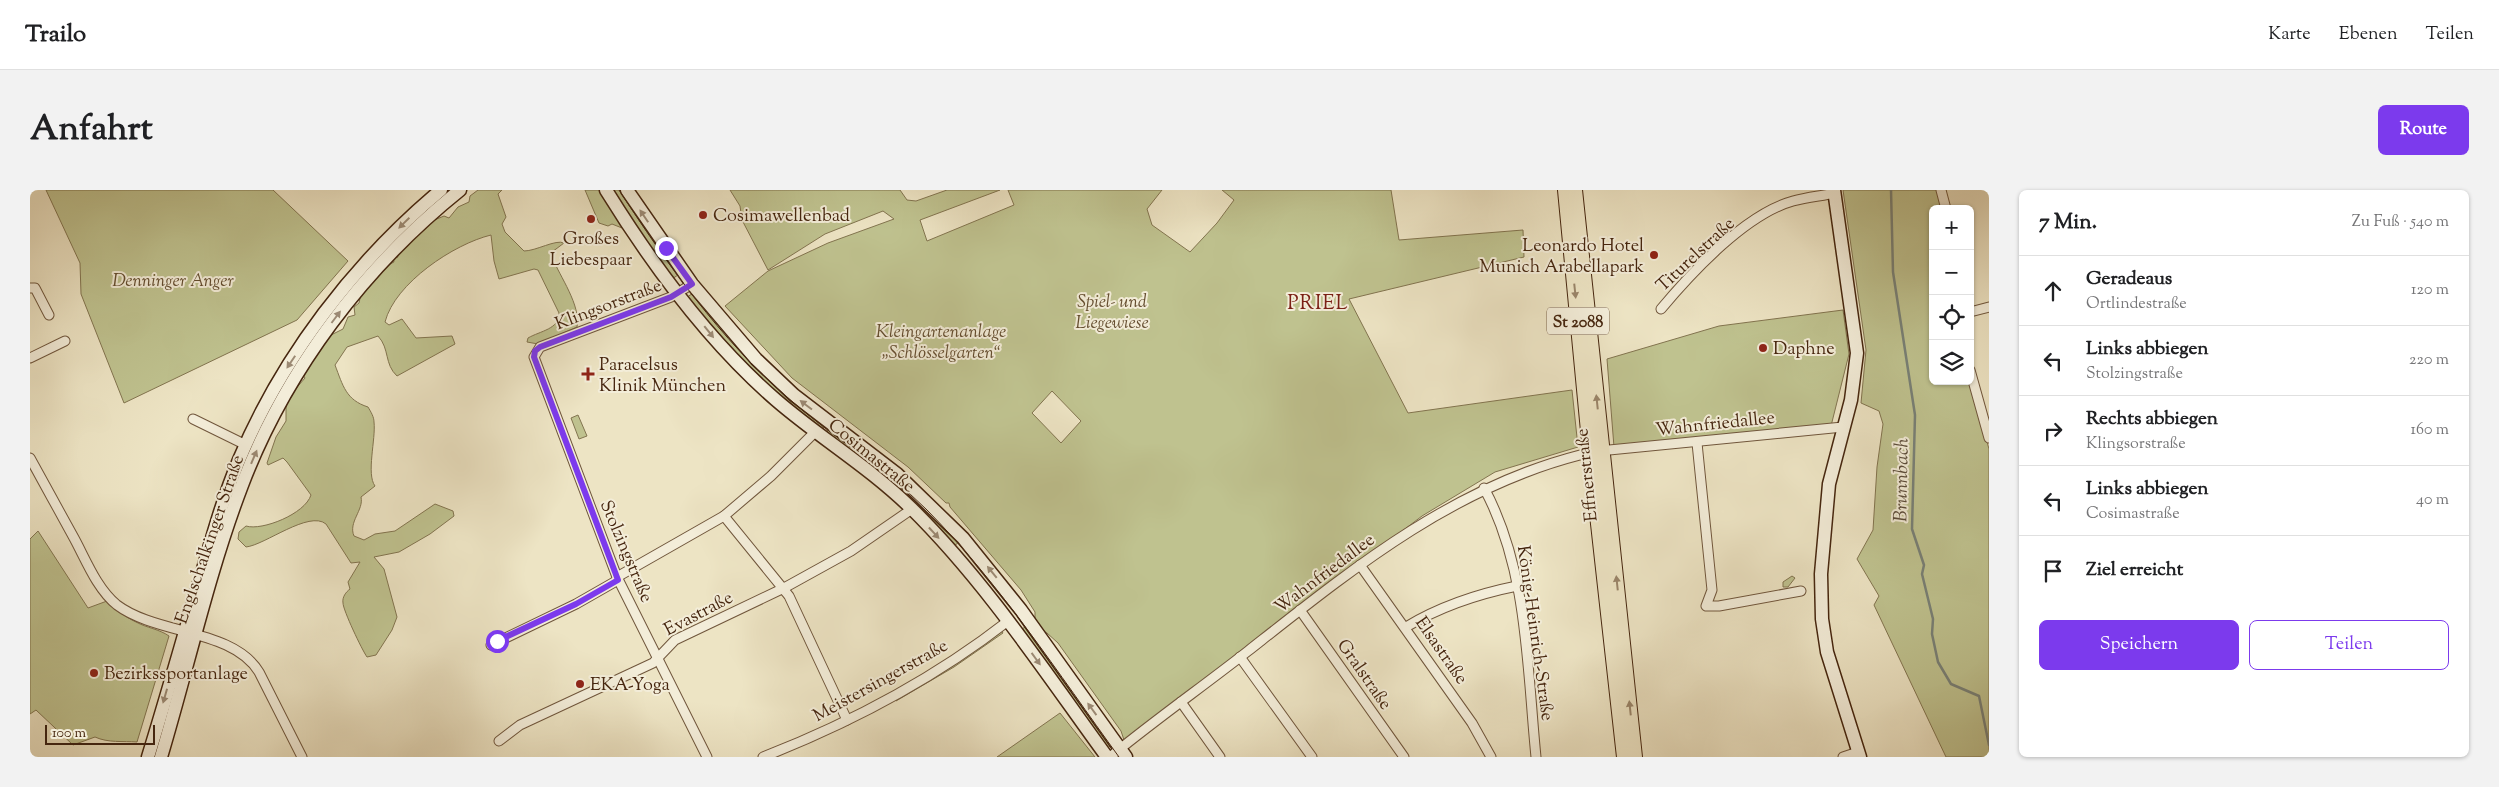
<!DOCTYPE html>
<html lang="de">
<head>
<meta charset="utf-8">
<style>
	:root { --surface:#fff; --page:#f2f2f2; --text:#202124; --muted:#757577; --line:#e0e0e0; --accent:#7c3aed }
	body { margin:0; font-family:"Sorts Mill Goudy",serif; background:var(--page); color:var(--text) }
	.controls { position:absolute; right:15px; top:15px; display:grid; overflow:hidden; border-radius:8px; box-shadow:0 1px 4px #0004 }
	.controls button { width:45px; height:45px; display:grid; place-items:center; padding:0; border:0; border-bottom:1px solid var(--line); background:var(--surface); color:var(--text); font:25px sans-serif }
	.scale { position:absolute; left:15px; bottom:12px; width:110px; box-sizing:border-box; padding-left:5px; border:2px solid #46260f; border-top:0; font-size:14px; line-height:18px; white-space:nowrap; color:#46260f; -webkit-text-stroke:4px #f3edd9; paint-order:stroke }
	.stop { position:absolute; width:15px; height:15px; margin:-11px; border:4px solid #7c3aed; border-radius:50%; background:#fff }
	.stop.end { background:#7c3aed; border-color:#fff; box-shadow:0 1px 5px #0008 }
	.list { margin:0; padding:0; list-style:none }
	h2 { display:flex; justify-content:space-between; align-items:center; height:65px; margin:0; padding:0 20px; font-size:21px }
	h2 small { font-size:16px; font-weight:400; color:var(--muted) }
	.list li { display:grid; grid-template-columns:32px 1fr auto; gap:15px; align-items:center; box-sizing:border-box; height:70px; padding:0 20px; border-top:1px solid var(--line) }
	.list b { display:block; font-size:19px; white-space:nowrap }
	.list p { margin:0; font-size:16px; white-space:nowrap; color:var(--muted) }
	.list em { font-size:16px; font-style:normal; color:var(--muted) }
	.actions { display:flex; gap:10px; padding:15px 20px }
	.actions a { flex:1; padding:11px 0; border:1px solid var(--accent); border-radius:8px; text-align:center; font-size:18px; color:var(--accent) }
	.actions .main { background:var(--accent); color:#fff }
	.icon { flex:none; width:28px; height:28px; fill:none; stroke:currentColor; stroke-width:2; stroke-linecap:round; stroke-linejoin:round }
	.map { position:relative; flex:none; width:1959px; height:567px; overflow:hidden; border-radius:8px }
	header { display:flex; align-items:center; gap:30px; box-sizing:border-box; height:70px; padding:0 25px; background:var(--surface); border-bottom:1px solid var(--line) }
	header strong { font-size:24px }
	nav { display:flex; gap:28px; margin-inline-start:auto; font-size:18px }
	.intro { display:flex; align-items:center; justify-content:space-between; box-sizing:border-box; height:120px; padding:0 30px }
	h1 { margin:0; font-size:35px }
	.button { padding:12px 22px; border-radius:8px; background:var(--accent); color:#fff; font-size:18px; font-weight:700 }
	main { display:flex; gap:30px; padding:0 30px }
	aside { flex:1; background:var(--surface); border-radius:8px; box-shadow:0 1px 4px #0004 }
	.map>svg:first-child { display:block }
</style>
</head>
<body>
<header>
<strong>Trailo</strong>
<nav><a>Karte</a><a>Ebenen</a><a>Teilen</a></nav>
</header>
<div class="intro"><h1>Anfahrt</h1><a class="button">Route</a></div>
<main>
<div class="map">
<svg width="1959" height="567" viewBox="0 0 1959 567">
	<rect width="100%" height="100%" fill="#ede4c4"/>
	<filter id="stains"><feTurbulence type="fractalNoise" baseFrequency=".004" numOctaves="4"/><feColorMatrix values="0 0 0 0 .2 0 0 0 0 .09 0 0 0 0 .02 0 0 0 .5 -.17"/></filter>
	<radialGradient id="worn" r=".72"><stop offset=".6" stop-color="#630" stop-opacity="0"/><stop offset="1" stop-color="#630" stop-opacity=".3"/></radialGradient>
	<g fill="#bfc28f" stroke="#82744f" fill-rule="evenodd">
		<polygon points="16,0 243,0 318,71 267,130 94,213 51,104 50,73"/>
		<path d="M 448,0 L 472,0 L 468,4 L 476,27 L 472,34 L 475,42 L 494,61 C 506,61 526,49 534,53 L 522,62 L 522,67 C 530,87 551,115 547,137 L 508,154 L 497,152 L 498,148 C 510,141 530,139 529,123 L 508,80 L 504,79 L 469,89 L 464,71 L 461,45 C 424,54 365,93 355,132 L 359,135 L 372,129 L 386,148 L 422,146 L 425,154 L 367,186 C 354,174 360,159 348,146 L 317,157 L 305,175 C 313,196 316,210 338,217 C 341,222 344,227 344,232 C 346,249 336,284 345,296 L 331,307 C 334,320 318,332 324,346 L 334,350 L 345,344 L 365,341 L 405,314 L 423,321 L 424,326 L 400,344 L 369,362 L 344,367 L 354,379 L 367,427 L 362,440 L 346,465 L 337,467 C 332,460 313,420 313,413 C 312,407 316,402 320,399 L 318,392 L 330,372 L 321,373 L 296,334 C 279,320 235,355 216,357 L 208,349 L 209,342 L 216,336 C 232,341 275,324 281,305 L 257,272 L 253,268 L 238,275 L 237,273 L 246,247 L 256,231 L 256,210 L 275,188 L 273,185 L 299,146 L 313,139 L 318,127 L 325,125 L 324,117 L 329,113 L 332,99 L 346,89 L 347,84 L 357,73 L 360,74 L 364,72 L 363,68 L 368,67 L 367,65 L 378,56 L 381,49 L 399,35 L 402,31 L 414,26 L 419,28 L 428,17 L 439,12 L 440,6 Z"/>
		<polygon points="555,0 571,0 595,34 592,38 582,34 578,36 569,33"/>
		<polygon points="583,0 593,0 651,83 642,89"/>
		<path d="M 700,0 L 870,0 L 877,10 L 886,11 L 917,0 L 970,0 L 890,30 L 897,51 L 984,15 L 978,0 L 1132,0 L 1117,19 L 1122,35 L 1160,62 L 1187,33 L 1204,10 L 1192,0 L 1361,0 L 1369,50 L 1493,40 L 1494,67 L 1319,109 L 1378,223 L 1542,200 L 1548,257 L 1465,282 L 1392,326 L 1103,546 L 1094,550 L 1091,541 L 1028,453 L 1017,443 L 1005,437 L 1005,422 L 991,400 L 920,317 L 919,313 L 916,313 L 878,277 L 762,188 L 695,116 L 738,81 L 798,53 L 864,29 L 853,21 L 795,44 L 738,80 L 712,30 L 710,16 ZM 1022,201 L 1051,231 L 1031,253 L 1002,223 Z"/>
		<polygon points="1813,0 1907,0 1913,19 1903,19 1903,191 1940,191 1959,259 1959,567 1916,567 1844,415 1849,406 1827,369 1843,340 1847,277 1853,234 1849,221 1831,213 1836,160"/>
		<polygon points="663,103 796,234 790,243 739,201 656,108"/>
		<polygon points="1813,120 1819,164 1801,236 1584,257 1577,169 1689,136"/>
		<polygon points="548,225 557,246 549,249 541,228"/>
		<polygon points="800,237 825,254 931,350 921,359 794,245"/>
		<path d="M 8,341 L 58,418 L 77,411 C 86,419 95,427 106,432 C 117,438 129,439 139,446 L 107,552 C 93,551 78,553 65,547 L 43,555 L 6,520 L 0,524 L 0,349 Z"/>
		<polygon points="1762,386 1765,388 1758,397 1753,397 1753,392"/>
		<polygon points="998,435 1083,554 1075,560 989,441"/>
		<polygon points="971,440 973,443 924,477 866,511 867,508 943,462"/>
		<polygon points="1030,523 1065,567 967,567"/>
	</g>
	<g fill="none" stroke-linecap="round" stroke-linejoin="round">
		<polyline stroke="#798177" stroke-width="2.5" points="1861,0 1863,82 1885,225 1882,339 1894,375 1892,384 1903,429 1902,444 1908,472 1921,494 1949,506 1959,555"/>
		<g stroke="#70563c" stroke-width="11">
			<g id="street">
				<polyline points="1911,0 1916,19"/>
				<polyline points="662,94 641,107 510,157 504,167 587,387 677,567"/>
				<polyline points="0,98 5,98 19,125"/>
				<path d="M 1631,119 C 1662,82 1716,24 1763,11 C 1777,7 1791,6 1805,3"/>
				<polyline points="1940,122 1959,117"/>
				<polyline points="0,168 35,151"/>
				<polyline points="1940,180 1959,248"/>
				<polyline points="163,229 216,255"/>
				<polyline points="1667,253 1682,400 1676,416 1689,416 1771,401"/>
				<polyline points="1569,261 1813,237"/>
				<path d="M 0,268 C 15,295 29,321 44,348 C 56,370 67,399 87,415 C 127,445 203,439 229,482 L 272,567"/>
				<path d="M 1454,298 C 1498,379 1497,478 1506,567"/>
				<polyline points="694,326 759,406 817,530"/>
				<polyline points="1330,375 1442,533 1461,567"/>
				<polyline points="587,387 694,326 741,286 785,242"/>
				<polyline points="1270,420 1374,567"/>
				<path d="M 1376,437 C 1411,416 1447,404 1487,396"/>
				<polyline points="461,455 546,414 588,390"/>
				<polyline points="1210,467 1282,567"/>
				<polyline points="1151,512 1190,567"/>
				<polyline points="469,551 490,535 623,473 645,450 754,398 821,361 882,319"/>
				<path d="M 733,567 C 820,533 905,488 978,431"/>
				<path d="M 1080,567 C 1125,530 1172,497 1218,461 C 1321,380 1421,298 1550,265"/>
				<polyline points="1813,567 1828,562"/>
			</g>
		</g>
		<g stroke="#46260f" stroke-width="15">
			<g id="secondary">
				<path d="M 576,0 C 623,76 679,152 746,210 C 790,248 839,277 881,318 C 956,392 1015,482 1077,567"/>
				<polyline points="597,0 662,94 726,169 764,205 867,284 933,348 991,420 1096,567"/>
				<polyline points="1804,0 1827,163 1821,210 1799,294 1791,384 1792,429 1797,462 1830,567"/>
				<path d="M 118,567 C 135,512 151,456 167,400 C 180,356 191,313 209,270 C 252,167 325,72 411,0"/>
				<path d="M 131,567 C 158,477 178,384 212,295 C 256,180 334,77 430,0"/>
			</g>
		</g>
		<g stroke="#46260f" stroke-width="16">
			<g id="primary">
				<polyline points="1535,0 1560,262 1594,567"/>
				<polyline points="1545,0 1605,567"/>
			</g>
		</g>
		<use href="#street" stroke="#f3edd9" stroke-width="9"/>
		<use href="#secondary" stroke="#f3edd9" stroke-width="12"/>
		<use href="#primary" stroke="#ede4c4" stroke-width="14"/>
		<path stroke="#46260f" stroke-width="1" d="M 589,0 C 637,74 690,149 757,207 C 802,247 854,277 897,320 C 970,394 1028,483 1089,567"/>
	</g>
	<defs><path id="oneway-solid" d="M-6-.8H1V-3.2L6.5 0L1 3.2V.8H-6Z" transform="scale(1.25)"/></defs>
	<g fill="#9c8a74">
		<use href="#oneway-solid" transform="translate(614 26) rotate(-124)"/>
		<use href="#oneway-solid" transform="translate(374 33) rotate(136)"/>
		<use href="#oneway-solid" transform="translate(306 127) rotate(-53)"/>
		<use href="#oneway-solid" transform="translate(679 142) rotate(51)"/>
		<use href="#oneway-solid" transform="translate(261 172) rotate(124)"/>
		<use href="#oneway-solid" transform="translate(776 215) rotate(-143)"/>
		<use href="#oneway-solid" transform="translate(224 267) rotate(-67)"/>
		<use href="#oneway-solid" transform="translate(904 343) rotate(47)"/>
		<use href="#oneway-solid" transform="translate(962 382) rotate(-129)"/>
		<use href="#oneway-solid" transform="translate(1006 469) rotate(54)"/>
		<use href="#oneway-solid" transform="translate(135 506) rotate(106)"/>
		<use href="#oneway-solid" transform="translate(1062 519) rotate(-126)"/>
	</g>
	<g fill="#9a856a">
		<use href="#oneway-solid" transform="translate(1545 101) rotate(84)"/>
		<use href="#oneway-solid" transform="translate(1567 212) rotate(-96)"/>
		<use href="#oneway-solid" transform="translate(1587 393) rotate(-96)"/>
		<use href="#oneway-solid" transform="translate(1600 518) rotate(-96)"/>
	</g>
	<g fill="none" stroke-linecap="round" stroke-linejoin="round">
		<polyline stroke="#7c3aed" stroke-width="6" points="467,451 546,414 588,390 504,167 505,161 510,157 641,107 662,94 636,58"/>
	</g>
	<g fill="#8f2418" stroke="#f3edd9" stroke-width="2">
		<circle cx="673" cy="25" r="5"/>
		<circle cx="561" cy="29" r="5"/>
		<circle cx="1624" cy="65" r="5"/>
		<circle cx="1733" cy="158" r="5"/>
		<path d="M555.5 176.5h5v5h5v5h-5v5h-5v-5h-5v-5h5z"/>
		<circle cx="64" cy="483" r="5"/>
		<circle cx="550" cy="494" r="5"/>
	</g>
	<g text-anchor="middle" stroke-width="4" stroke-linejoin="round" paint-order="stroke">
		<rect fill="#f3edd9" stroke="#7a624c" stroke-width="1" x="1517" y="117.5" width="62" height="27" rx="4"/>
		<g font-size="16" font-weight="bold" fill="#46260f">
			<text x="1548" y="137">St 2088</text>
		</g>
		<g font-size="18" fill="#46260f" stroke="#f3edd9" text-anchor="start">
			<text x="683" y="31">Cosimawellenbad</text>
			<text x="561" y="54" text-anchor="middle">Großes<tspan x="561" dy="21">Liebespaar</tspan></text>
			<text x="1614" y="61" text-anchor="end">Leonardo Hotel<tspan x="1614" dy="21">Munich Arabellapark</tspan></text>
			<text x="1743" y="164">Daphne</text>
			<text x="569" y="180">Paracelsus<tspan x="569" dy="21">Klinik München</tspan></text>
			<text x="74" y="489">Bezirkssportanlage</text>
			<text x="560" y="500">EKA-Yoga</text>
		</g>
		<g font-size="18" fill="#46260f" stroke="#f3edd9">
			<text transform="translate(1665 64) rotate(-43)" y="6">Titurelstraße</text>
			<text transform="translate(578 114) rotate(-21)" y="6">Klingsorstraße</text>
			<text transform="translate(1685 233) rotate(-6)" y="6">Wahnfriedallee</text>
			<text transform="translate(842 265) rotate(39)" y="6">Cosimastraße</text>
			<text transform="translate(1556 285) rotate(-96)" y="6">Effnerstraße</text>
			<text transform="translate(179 349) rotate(-71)" y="6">Englschalkinger Straße</text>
			<text transform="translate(597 361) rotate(67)" y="6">Stolzingstraße</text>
			<text transform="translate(1294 383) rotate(-37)" y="6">Wahnfriedallee</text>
			<text transform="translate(668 423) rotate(-28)" y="6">Evastraße</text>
			<text transform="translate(1506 443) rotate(82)" y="6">König-Heinrich-Straße</text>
			<text transform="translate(1412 460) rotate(55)" y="6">Elsastraße</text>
			<text transform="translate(1335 484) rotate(55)" y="6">Gralstraße</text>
			<text transform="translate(850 490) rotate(-29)" y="6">Meistersingerstraße</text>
		</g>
		<g font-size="18" font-style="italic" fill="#644d2f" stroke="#f3edd9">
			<text x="143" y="96">Denninger Anger</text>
			<text x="1082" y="117">Spiel- und<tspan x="1082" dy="21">Liegewiese</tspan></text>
			<text x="911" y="147">Kleingartenanlage<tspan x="911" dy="21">„Schlösselgarten“</tspan></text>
		</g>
		<g font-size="19" font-style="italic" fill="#5b4c3a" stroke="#f3edd9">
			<text transform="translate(1870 290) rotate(-89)" y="7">Brunnbach</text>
		</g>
		<g font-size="20" letter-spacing="1" fill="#7a1f14" stroke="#f3edd9">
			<text x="1288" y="119">PRIEL</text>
		</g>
	</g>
	<rect width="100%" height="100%" filter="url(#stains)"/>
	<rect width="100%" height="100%" fill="url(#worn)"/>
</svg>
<div class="controls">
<button>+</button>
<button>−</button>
<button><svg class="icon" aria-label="locate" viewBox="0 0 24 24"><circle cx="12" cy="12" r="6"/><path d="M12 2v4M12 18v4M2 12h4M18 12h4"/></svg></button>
<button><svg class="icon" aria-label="layers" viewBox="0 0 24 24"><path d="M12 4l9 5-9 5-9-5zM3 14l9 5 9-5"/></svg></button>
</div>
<div class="scale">100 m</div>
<div class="stop" style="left:467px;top:451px"></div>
<div class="stop end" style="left:636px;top:58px"></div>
</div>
<aside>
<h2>7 Min.<small>Zu Fuß · 540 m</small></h2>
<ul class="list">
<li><svg class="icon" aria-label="ahead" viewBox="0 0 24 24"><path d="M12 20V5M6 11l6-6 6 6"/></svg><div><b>Geradeaus</b><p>Ortlindestraße</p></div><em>120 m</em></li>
<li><svg class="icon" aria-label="left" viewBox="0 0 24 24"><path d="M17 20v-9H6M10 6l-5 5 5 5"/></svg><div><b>Links abbiegen</b><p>Stolzingstraße</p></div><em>220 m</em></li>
<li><svg class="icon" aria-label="right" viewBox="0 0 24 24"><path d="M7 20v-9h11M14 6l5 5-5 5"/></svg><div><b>Rechts abbiegen</b><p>Klingsorstraße</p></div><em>160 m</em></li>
<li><svg class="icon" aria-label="left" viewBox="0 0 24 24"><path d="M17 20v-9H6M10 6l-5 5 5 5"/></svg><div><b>Links abbiegen</b><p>Cosimastraße</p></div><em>40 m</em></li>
<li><svg class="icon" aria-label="arrive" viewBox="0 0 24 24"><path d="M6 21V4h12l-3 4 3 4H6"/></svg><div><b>Ziel erreicht</b></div></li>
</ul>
<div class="actions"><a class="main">Speichern</a><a>Teilen</a></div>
</aside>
</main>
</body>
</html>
